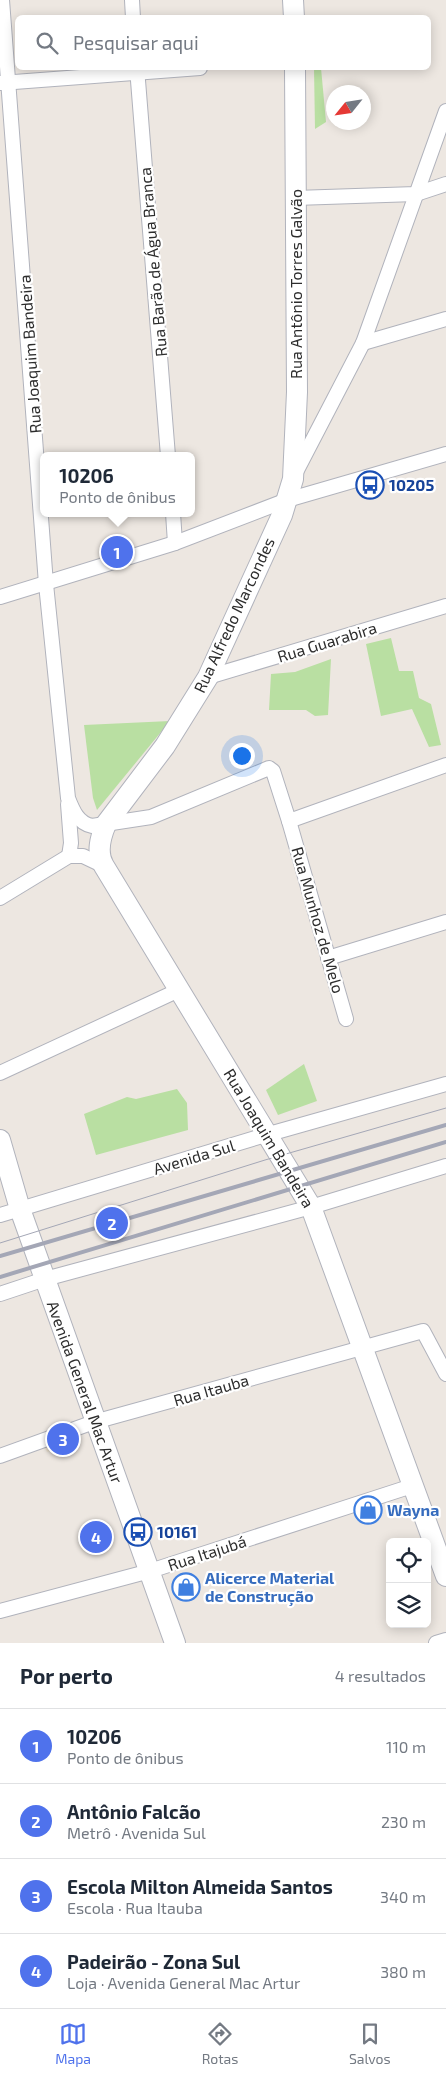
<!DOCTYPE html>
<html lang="pt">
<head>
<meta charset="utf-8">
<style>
	:root { --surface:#fff; --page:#f2f2f3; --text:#1f2937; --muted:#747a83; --line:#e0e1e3; --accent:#4f72ec }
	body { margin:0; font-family:"Exo 2",sans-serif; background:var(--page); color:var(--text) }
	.controls { position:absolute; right:15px; bottom:15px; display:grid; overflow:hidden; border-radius:8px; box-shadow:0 2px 12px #0003 }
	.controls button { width:45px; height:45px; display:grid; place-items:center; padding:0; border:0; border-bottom:1px solid var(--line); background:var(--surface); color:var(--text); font:25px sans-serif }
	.compass { position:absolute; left:326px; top:85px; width:45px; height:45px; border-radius:50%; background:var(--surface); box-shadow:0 2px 12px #0003; rotate:240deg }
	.you { position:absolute; left:241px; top:755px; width:18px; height:18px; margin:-12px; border:4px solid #fff; border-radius:50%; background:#1a73e8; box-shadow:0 0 0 8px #1a73e833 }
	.badge { display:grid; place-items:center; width:32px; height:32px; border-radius:50%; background:var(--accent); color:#fff; font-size:16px; font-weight:700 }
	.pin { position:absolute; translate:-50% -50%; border:2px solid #fff; box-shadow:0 1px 5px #0006 }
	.popup { position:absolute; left:40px; top:452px; width:155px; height:65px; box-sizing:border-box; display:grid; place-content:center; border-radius:8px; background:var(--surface); filter:drop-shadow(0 1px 4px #0005); font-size:16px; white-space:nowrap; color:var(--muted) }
	.popup b { font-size:19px; color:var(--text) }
	.popup::after { content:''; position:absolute; left:50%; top:100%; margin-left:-10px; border:10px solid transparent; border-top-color:var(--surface) }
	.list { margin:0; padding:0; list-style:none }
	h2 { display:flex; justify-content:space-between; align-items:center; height:65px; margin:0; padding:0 20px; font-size:21px }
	h2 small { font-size:16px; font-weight:400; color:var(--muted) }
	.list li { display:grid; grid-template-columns:32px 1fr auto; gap:15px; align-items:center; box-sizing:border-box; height:75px; padding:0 20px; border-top:1px solid var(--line) }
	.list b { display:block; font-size:19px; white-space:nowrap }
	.list p { margin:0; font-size:16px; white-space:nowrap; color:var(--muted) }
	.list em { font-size:16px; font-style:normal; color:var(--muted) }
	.icon { flex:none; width:28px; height:28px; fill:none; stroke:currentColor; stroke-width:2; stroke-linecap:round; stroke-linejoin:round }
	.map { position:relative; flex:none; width:446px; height:1643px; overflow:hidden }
	.search { position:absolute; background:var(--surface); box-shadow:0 2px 12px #0003; left:15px; right:15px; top:15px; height:55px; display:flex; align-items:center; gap:12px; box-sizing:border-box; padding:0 18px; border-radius:8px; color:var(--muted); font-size:19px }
	.sheet { height:365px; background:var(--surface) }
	nav { display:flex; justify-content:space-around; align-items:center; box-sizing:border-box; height:70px; border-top:1px solid var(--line); background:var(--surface); font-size:14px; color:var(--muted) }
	nav a { display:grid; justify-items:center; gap:2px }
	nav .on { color:var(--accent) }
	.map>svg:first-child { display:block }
</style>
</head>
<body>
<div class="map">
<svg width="446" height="1643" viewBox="0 0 446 1643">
	<rect width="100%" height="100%" fill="#ede7e1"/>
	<polygon fill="#ede3d2" points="69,1435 72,1446 47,1452 43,1444"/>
	<g fill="#b9dfa2">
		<polygon points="314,68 321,68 326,122 315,129"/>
		<polygon points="391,638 399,671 413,671 419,698 431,704 441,745 429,747 412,709 381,716 366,644"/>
		<polygon points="331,659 328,715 315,716 306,710 269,710 271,674 295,672"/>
		<polygon points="170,721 97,810 93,798 84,725"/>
		<polygon points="304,1064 317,1101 278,1115 266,1090"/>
		<polygon points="177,1089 187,1103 188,1130 96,1155 84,1114 127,1097 136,1099"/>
	</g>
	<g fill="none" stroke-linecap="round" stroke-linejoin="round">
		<g stroke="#b1b3bc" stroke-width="16">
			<g id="street">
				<path d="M 2,0 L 46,584 L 68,798 C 73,811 78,823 92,826 L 151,817 L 269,768 L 273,771 L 289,821 L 446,765"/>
				<polyline points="132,0 133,18"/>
				<polyline points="137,68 168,456"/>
				<polyline points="1,83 200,68"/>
				<polyline points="295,198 416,194 446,184"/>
				<polyline points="363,343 446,319"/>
				<polyline points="296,472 363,343 446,111"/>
				<polyline points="173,513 175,543"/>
				<polyline points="0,597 175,543 287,500 446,454"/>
				<polyline points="208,677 446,606"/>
				<polyline points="68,804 71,843 69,856"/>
				<polyline points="289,821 346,1019"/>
				<polyline points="0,898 69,856 83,856 104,866"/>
				<polyline points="328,958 446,922"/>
				<polyline points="0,1073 179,990"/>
				<polyline points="0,1215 269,1134 446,1084"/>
				<polyline points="0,1294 45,1279 311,1207 446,1166"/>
				<polyline points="0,1456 94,1422 423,1331 446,1374"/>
				<polyline points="0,1611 150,1571 412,1486"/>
				<polyline points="436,1643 446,1640"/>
			</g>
		</g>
		<g stroke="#b1b3bc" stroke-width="22">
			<g id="secondary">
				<polyline points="293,0 294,18"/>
				<path d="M 295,68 L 297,392 L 293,479 L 282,515 L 208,677 L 165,746 L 106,824 C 100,838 96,853 104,866 L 311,1207 L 446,1576"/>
				<polyline points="0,1140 20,1209 175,1643"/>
			</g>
		</g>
		<use href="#street" stroke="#fff" stroke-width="14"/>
		<use href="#secondary" stroke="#fff" stroke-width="20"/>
		<polyline stroke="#a4a7b6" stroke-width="1" points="0,1243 265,1160 446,1108"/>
		<g stroke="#a4a7b6" stroke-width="4">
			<polyline points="0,1256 446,1125"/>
			<polyline points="0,1277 446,1142"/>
		</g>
	</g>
	<defs>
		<g id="bus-ring" transform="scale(1.4375)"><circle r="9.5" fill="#fff" stroke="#1a4fb4" stroke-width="1.5"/><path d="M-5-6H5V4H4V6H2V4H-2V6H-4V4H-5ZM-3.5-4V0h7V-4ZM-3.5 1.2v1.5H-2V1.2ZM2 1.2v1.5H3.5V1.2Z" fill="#1a4fb4"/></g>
		<g id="shop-ring" transform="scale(1.4375)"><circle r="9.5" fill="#fff" stroke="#3f7fe0" stroke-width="1.5"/><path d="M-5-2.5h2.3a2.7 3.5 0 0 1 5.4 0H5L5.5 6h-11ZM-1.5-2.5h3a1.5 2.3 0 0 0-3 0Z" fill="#3f7fe0"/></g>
	</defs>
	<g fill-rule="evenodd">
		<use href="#bus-ring" x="370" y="485"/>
		<use href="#shop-ring" x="368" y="1510"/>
		<use href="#bus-ring" x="138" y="1532"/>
		<use href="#shop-ring" x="186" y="1587"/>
	</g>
	<g text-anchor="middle" stroke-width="4.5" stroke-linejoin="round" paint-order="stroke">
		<g font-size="16" fill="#2d2d2d" stroke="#fff">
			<text transform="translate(153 262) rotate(-95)" y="6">Rua Barão de Água Branca</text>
			<text transform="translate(296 284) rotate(-90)" y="6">Rua Antônio Torres Galvão</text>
			<text transform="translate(30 354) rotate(-94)" y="6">Rua Joaquim Bandeira</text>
			<text transform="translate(234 615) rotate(-65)" y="6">Rua Alfredo Marcondes</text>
			<text transform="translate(327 642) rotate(-17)" y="6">Rua Guarabira</text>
			<text transform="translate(318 920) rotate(74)" y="6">Rua Munhoz de Melo</text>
			<text transform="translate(269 1138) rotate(59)" y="6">Rua Joaquim Bandeira</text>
			<text transform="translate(194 1157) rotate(-17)" y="6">Avenida Sul</text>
			<text transform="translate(211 1390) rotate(-16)" y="6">Rua Itauba</text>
			<text transform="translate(85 1392) rotate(70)" y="6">Avenida General Mac Artur</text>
			<text transform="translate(207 1553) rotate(-18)" y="6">Rua Itajubá</text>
		</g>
		<g font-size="16" font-weight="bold" fill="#164399" stroke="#fff" text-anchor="start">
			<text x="389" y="491">10205</text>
			<text x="157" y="1538">10161</text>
		</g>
		<g font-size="16" font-weight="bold" fill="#366cbe" stroke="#fff" text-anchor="start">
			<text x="387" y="1516">Wayna</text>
			<text x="205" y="1584">Alicerce Material<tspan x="205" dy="18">de Construção</tspan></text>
		</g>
	</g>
</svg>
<div class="controls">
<button><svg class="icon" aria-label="locate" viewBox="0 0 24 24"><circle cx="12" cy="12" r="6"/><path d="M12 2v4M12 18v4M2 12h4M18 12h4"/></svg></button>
<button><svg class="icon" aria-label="layers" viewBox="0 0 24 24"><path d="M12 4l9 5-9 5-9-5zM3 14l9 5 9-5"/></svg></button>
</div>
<svg class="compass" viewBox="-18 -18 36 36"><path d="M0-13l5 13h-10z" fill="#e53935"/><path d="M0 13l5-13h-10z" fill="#747a83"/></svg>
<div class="you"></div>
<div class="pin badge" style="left:117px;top:552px">1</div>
<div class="popup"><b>10206</b>Ponto de ônibus</div>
<div class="pin badge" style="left:112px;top:1223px">2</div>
<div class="pin badge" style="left:63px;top:1439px">3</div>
<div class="pin badge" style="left:96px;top:1537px">4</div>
<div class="search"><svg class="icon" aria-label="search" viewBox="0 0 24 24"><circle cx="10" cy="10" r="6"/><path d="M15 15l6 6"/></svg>Pesquisar aqui</div>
</div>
<section class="sheet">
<h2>Por perto<small>4 resultados</small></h2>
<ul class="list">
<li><span class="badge">1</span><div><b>10206</b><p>Ponto de ônibus</p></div><em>110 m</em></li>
<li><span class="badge">2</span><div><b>Antônio Falcão</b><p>Metrô · Avenida Sul</p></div><em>230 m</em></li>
<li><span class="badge">3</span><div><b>Escola Milton Almeida Santos</b><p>Escola · Rua Itauba</p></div><em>340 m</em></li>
<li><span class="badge">4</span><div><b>Padeirão - Zona Sul</b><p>Loja · Avenida General Mac Artur</p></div><em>380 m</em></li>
</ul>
</section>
<nav>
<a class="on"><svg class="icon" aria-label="map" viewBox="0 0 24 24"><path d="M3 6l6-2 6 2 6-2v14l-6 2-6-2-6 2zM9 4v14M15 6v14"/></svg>Mapa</a>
<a><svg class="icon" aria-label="directions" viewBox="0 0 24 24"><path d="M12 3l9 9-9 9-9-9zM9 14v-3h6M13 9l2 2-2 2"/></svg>Rotas</a>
<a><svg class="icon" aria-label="saved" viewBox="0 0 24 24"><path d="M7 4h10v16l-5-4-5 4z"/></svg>Salvos</a>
</nav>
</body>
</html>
